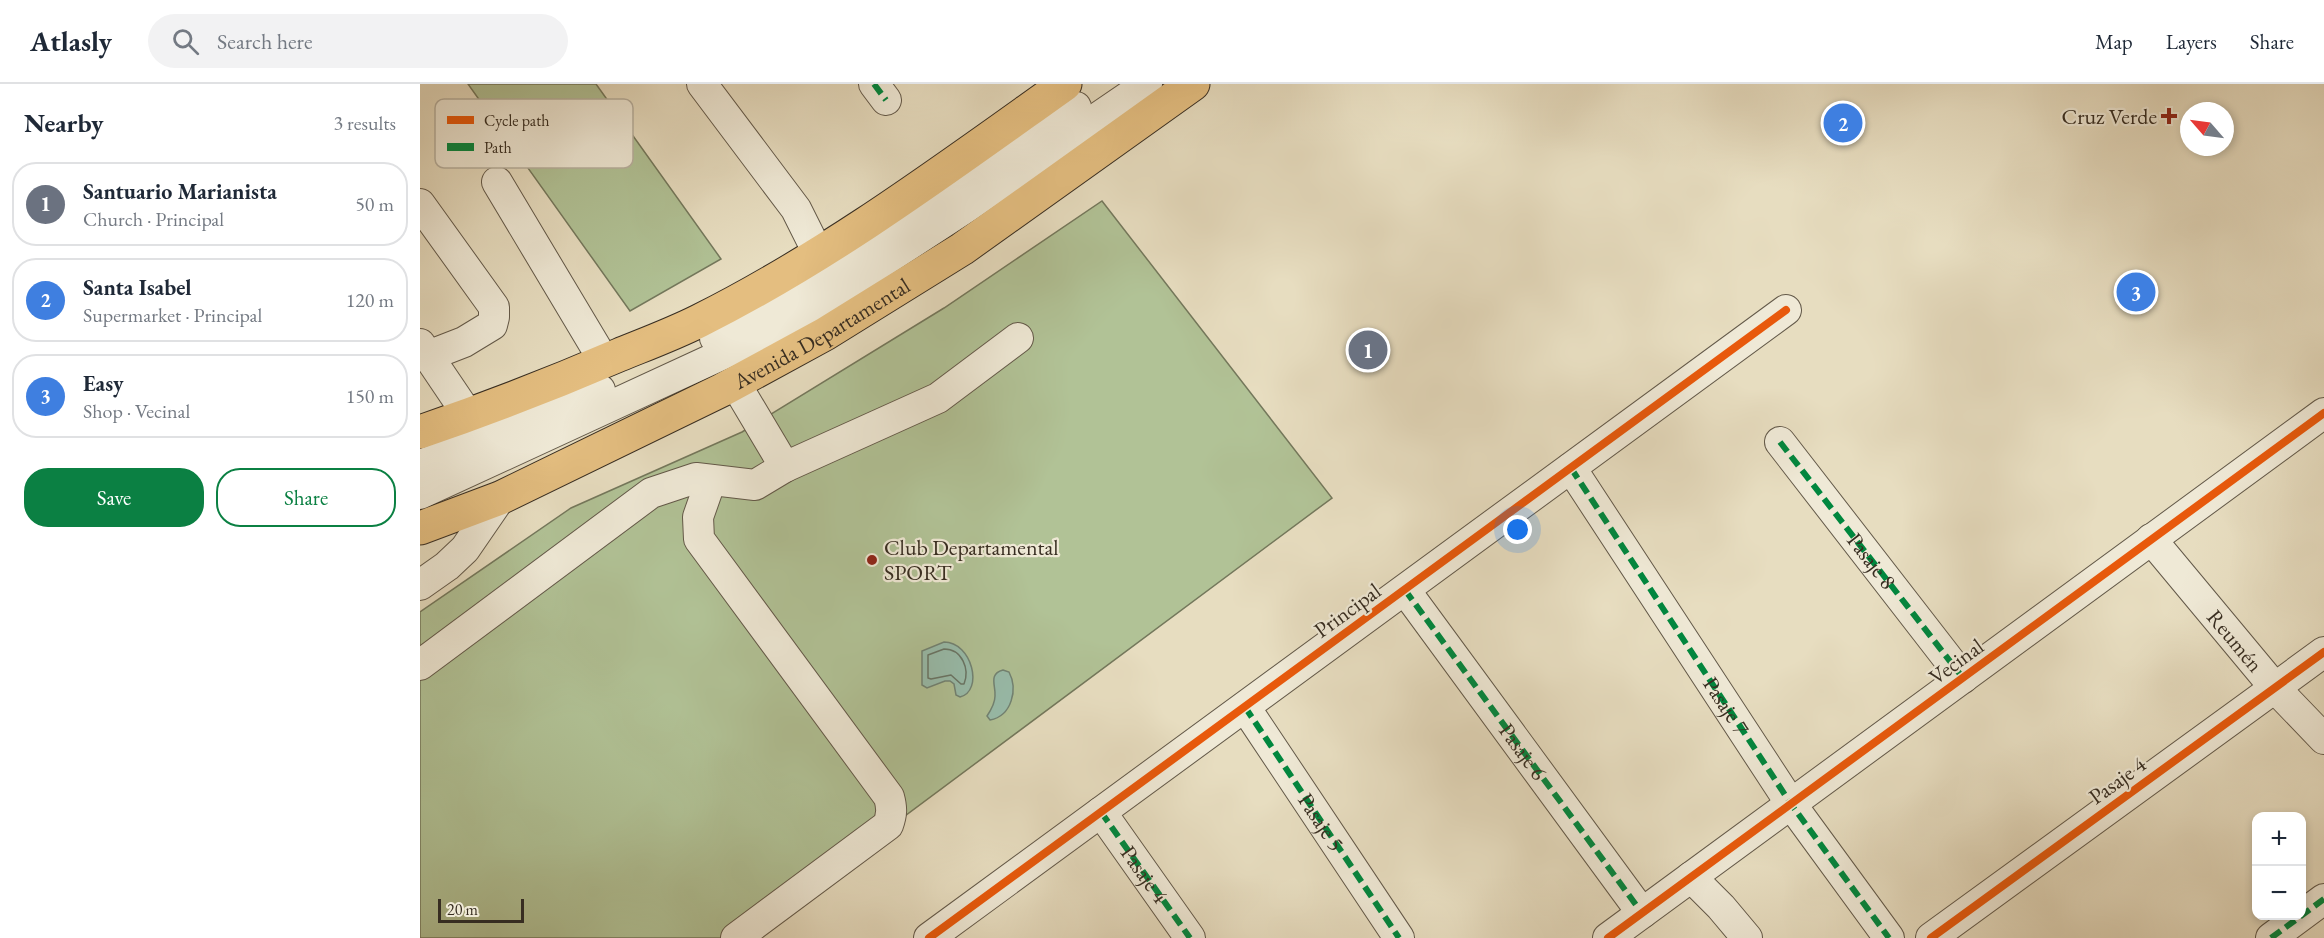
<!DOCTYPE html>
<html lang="en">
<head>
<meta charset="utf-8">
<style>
	:root { --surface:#fff; --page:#f2f2f3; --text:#1f2937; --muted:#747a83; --line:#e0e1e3; --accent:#0b8043 }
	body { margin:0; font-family:"EB Garamond",serif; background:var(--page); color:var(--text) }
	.controls { position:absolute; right:18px; bottom:18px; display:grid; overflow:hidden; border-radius:12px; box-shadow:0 3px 9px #0003 }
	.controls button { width:54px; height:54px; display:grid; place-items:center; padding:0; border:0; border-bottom:2px solid var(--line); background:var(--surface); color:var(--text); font:30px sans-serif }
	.compass { position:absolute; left:1760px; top:18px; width:54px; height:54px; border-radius:50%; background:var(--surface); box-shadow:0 3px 9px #0003; rotate:298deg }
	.scale { position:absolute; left:18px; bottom:15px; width:86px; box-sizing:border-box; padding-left:6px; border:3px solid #372d21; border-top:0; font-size:16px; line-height:21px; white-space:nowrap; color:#372d21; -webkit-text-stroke:4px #efe9d6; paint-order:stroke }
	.you { position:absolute; left:1098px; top:446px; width:21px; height:21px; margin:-15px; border:4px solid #fff; border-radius:50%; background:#1a73e8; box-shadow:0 0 0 9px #1a73e833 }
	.badge { display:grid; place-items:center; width:39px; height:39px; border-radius:50%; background:var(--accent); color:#fff; font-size:20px; font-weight:700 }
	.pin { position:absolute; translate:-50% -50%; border:3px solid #fff; box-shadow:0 2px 6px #0006 }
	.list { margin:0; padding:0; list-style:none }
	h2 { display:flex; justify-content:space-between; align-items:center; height:78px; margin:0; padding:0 24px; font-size:26px }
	h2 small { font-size:20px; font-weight:400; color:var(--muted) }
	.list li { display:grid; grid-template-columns:39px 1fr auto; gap:18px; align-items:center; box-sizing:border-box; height:84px; margin:0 12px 12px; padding:0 12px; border:2px solid var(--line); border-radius:24px }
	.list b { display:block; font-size:22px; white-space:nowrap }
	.list p { margin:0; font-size:20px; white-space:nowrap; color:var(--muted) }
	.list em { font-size:20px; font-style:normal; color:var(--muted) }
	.actions { display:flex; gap:12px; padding:18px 24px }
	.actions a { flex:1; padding:14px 0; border:2px solid var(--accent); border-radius:24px; text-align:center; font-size:21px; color:var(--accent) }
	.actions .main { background:var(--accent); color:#fff }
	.icon { flex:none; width:33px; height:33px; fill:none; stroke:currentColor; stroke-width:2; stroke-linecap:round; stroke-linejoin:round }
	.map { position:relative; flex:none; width:1904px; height:854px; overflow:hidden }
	header { display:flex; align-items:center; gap:36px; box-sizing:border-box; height:84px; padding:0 30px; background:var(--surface); border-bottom:2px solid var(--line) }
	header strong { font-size:28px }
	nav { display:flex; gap:33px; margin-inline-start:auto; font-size:21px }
	.search { width:420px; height:54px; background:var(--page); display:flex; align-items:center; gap:15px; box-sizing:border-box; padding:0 21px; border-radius:33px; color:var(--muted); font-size:22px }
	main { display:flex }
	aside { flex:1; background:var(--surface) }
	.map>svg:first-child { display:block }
</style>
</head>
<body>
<header>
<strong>Atlasly</strong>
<div class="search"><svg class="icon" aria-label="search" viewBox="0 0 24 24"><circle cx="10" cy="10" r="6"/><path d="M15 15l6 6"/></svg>Search here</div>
<nav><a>Map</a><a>Layers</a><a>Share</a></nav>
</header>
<main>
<aside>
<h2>Nearby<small>3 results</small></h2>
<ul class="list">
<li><span class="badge" style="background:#6b7280">1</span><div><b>Santuario Marianista</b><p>Church · Principal</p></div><em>50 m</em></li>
<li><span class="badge" style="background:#3f7fe0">2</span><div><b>Santa Isabel</b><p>Supermarket · Principal</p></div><em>120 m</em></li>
<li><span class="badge" style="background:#3f7fe0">3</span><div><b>Easy</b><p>Shop · Vecinal</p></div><em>150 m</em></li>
</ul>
<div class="actions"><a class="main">Save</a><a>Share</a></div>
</aside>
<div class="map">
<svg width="1904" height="854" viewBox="0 0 1904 854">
	<rect width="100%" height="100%" fill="#e7ddc0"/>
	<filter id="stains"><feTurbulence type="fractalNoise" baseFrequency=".00333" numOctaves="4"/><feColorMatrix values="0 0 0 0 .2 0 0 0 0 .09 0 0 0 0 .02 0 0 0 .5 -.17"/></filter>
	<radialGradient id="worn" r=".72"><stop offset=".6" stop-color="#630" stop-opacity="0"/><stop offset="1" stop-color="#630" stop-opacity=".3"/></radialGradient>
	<g fill="#b1c296" stroke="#74785c" stroke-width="1.5">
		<polygon points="48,0 176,0 301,175 210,227"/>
		<polygon points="682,117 912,414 321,854 0,854 0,528 151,424 322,348 524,224"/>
	</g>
	<g fill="#98bdac" stroke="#718374" stroke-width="1.5">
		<path d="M 524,558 C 552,558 564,607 540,613 L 536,611 L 534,600 L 530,597 L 525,597 L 507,604 L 502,601 L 502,567 Z"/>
		<path d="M 583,586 L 589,588 C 598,605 592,632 570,636 L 567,632 C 571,626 575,619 575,612 C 576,602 568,590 583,586 Z"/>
	</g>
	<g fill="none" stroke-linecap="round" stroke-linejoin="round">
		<path stroke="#687566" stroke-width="1.5" d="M 524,565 C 542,565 550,585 544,600 L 541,600 L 531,591 L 511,595 L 508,594 L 508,571 Z"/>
		<g stroke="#635949" stroke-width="32">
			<g id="minor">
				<polyline points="282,0 376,125 398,169"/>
				<polyline points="454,0 466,16"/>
				<polyline points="77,98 184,277"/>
				<polyline points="0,120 74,223 74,233 72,241 44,258 8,272"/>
				<polyline points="295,254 398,195 656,23"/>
				<polyline points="0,260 48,331"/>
				<polyline points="315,299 365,383"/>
				<path id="s1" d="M 1360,358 L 1543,594"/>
				<polyline points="0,381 72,353 180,306"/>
				<path id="s2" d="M 1151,384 L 1371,720 L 1469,854"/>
				<path d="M 291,396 L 278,433 L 279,455 L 469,713 C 472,724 472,730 468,741 L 316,854"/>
				<polyline points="0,410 366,241 547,123 727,0"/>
				<path id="s3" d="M 1731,455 L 1855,604 L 1904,655"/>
				<polyline points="0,501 27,482 45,465 80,414"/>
				<path id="s4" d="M 985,506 L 1222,829"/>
				<polyline points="0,581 231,409 276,394 335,401 365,383 518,314 598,254"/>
				<polyline points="825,623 979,854"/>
				<polyline points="681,728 770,854"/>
				<polyline points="1271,793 1301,823 1327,854"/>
				<polyline points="509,854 1366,226"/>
				<polyline points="1188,854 1904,329"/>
				<polyline points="1511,854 1904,568"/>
				<polyline points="1851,854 1904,815"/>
			</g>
		</g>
		<g stroke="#372d21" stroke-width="35">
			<g id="major">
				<path d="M 0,348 C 67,325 134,299 199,271 C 226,260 253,250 279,237 C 409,172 527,84 645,0"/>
				<path id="s5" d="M 0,444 L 80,414 L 302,306 L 405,250 L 542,165 L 773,0"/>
			</g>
		</g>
		<use href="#minor" stroke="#efe9d6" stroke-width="30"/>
		<use href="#major" stroke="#e4be80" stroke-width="33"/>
		<g stroke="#00873e" stroke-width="6" stroke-dasharray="12 6" stroke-linecap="butt">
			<polyline points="454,0 466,16"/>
			<polyline points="1360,358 1543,594"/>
			<polyline points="1151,384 1371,720 1469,854"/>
			<polyline points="985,506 1222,829"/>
			<path id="s6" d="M 825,623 L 979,854"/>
			<path id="s7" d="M 681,728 L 770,854"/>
			<polyline points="1851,854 1904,815"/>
		</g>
		<g stroke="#efe9d6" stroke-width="11">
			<g id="cycleway">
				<polyline points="509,854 1366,226"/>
				<polyline points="1188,854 1904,329"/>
				<polyline points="1511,854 1904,568"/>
			</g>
		</g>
		<use href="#cycleway" stroke="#e8590c" stroke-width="8"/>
	</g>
	<g fill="#8f2418" stroke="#efe9d6" stroke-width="2">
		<path d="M1746 23h6v6h6v6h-6v6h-6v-6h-6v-6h6z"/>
		<circle cx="452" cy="476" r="6"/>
	</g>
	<g text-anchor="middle" stroke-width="4.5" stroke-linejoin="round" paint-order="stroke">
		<g font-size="22" fill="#372d21" stroke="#efe9d6" text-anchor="end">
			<text x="1737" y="40">Cruz Verde</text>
			<text x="464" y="471" text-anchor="start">Club Departamental<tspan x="464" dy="25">SPORT</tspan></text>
		</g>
		<g font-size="22" fill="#372d21" stroke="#efe9d6">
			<text dy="8" stroke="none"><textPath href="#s5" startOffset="447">Avenida Departamental</textPath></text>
			<text dy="8" stroke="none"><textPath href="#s1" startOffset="150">Pasaje 8</textPath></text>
			<text transform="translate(927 526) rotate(-36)" y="8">Principal</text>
			<text dy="8" stroke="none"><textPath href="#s3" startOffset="132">Reumén</textPath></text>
			<text transform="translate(1536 577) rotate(-36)" y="8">Vecinal</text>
			<text dy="8" stroke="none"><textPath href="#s2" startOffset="284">Pasaje 7</textPath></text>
			<text dy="8" stroke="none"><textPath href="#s4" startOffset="200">Pasaje 6</textPath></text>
			<text transform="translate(1697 696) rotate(-36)" y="8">Pasaje 4</text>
			<text dy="8" stroke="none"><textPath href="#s6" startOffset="138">Pasaje 5</textPath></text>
			<text dy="8" stroke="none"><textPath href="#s7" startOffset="76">Pasaje 4</textPath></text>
		</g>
	</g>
	<rect x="15" y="15" width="198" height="69" rx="9" fill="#efe9d6" stroke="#b8b1a0" stroke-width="1.5"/>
	<rect x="27" y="32" width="27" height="8" fill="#e8590c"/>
	<rect x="27" y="59" width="27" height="8" fill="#00873e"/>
	<g font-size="16" fill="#372d21">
		<text x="64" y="42">Cycle path</text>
		<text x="64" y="69">Path</text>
	</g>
	<rect width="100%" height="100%" filter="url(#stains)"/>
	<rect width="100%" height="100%" fill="url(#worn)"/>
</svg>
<div class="controls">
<button>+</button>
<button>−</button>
</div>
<svg class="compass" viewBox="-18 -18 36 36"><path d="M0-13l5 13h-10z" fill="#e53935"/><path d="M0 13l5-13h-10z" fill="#747a83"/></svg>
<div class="scale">20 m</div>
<div class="you"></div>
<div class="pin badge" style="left:948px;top:266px;background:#6b7280">1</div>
<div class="pin badge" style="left:1423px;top:39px;background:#3f7fe0">2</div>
<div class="pin badge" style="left:1716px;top:208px;background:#3f7fe0">3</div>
</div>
</main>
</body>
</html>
